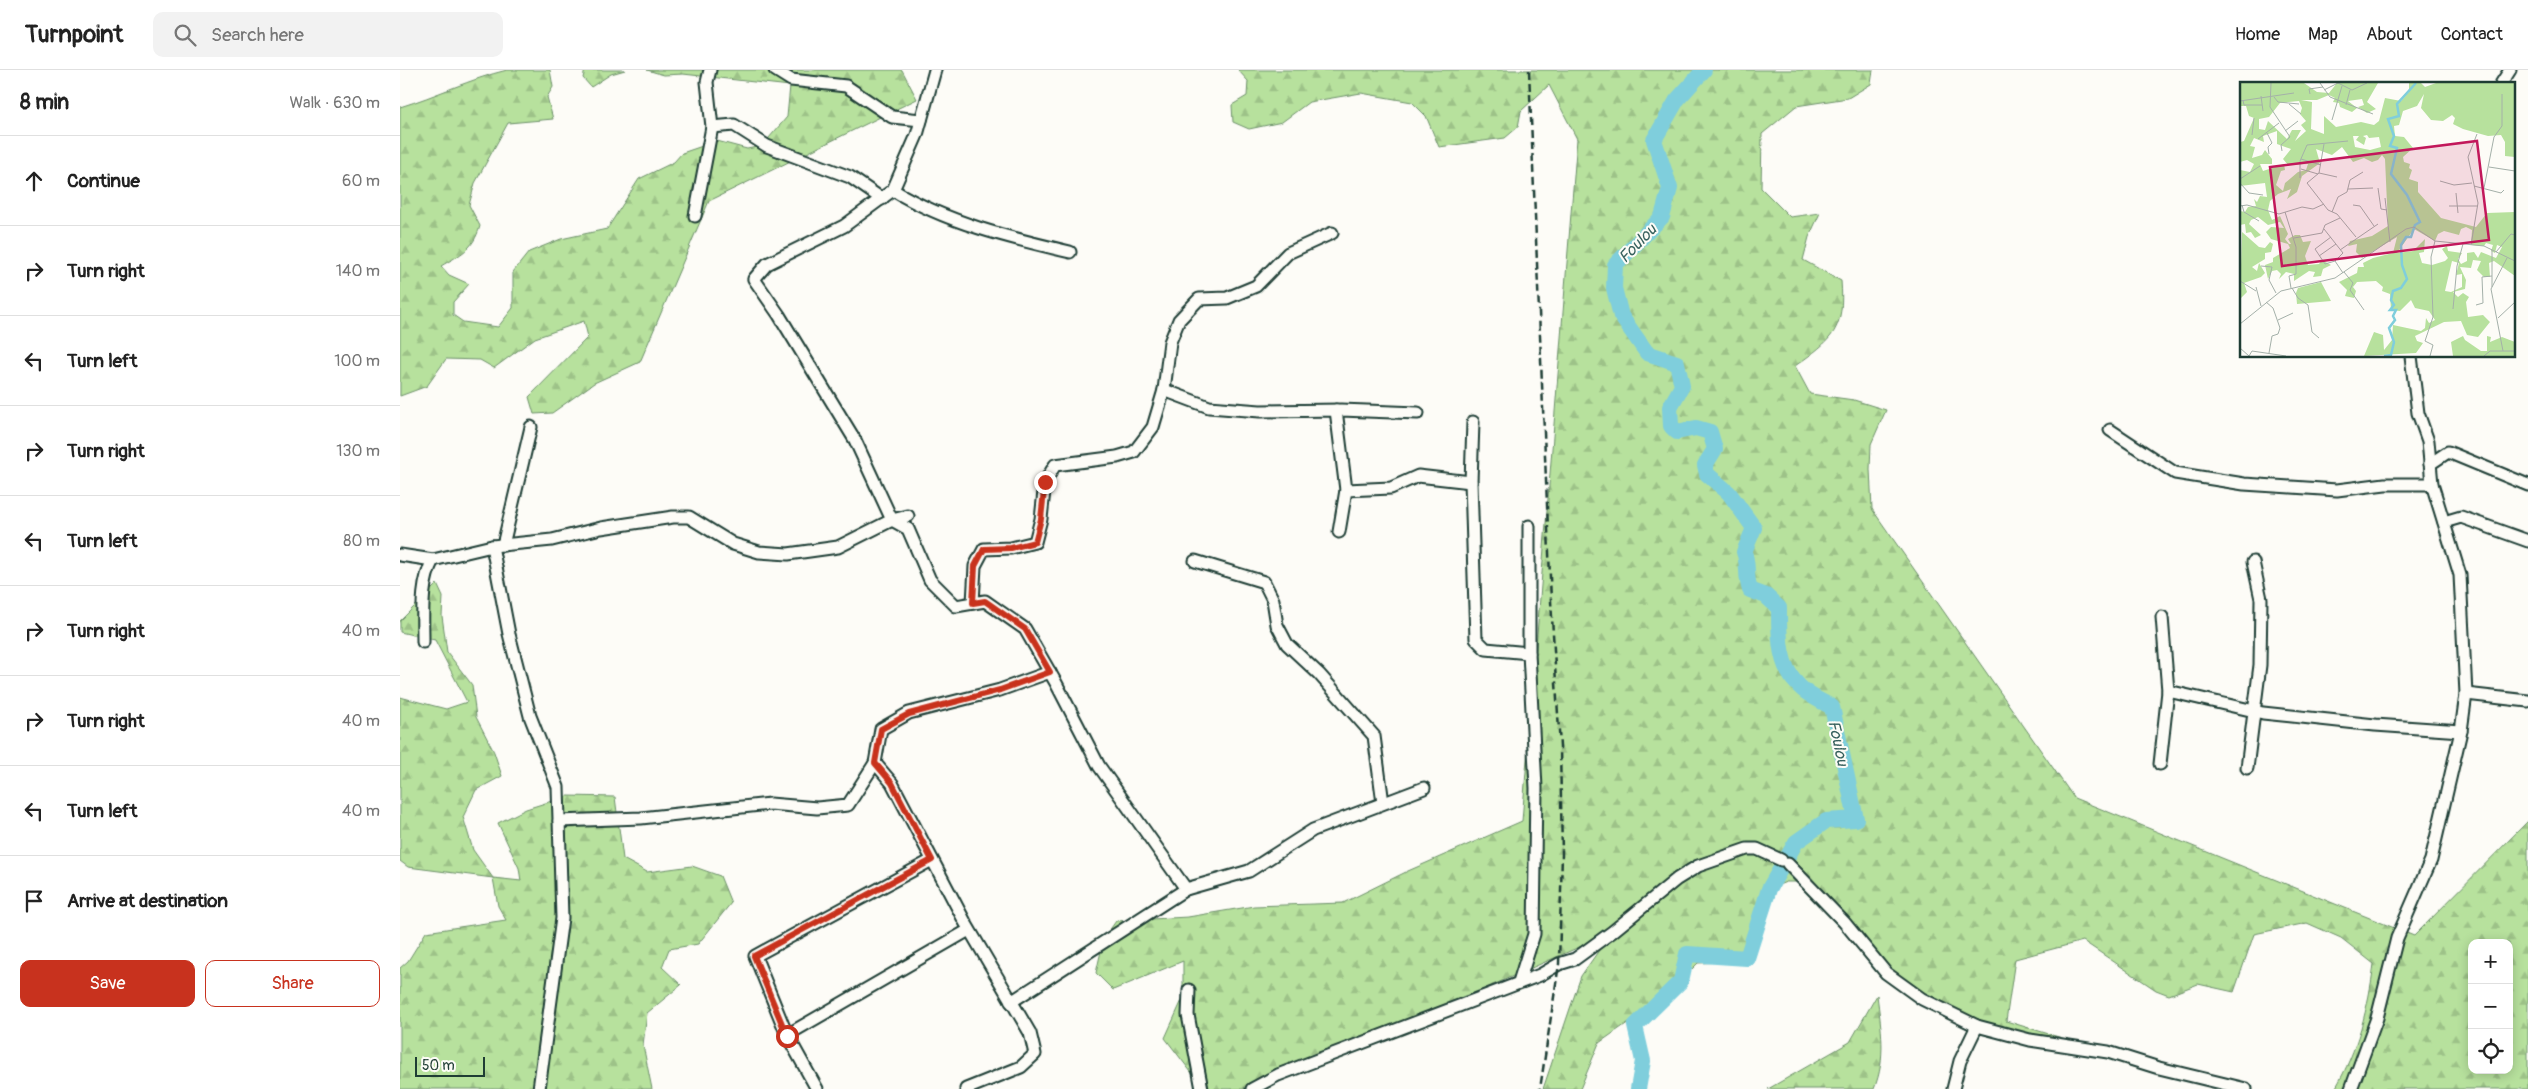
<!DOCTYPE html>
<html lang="en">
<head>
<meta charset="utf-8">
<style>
	:root { --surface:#fff; --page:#f2f2f2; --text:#222; --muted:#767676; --line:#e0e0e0; --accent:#c8321e }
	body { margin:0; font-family:Pangolin,sans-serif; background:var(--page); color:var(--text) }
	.controls { position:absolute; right:15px; bottom:15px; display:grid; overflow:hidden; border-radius:10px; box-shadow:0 2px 12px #0003 }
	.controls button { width:45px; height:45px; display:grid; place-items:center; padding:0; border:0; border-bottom:1px solid var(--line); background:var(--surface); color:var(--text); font:25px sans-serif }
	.scale { position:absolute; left:15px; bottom:12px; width:70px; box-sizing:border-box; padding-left:5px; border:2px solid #1f3d34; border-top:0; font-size:14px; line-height:18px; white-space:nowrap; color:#1f3d34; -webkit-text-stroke:4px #fdfcf7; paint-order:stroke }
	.stop { position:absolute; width:15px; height:15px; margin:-11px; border:4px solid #c8321e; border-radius:50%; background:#fff }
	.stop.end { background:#c8321e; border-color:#fff; box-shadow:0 1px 5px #0008 }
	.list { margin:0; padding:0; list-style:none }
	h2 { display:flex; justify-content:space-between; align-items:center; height:65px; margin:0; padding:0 20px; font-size:21px }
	h2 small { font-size:16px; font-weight:400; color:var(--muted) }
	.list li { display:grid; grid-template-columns:32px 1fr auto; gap:15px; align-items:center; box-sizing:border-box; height:90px; padding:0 20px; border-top:1px solid var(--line) }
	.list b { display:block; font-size:19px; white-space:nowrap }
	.list em { font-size:16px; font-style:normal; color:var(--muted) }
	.actions { display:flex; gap:10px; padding:15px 20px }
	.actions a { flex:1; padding:11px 0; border:1px solid var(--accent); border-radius:10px; text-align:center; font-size:18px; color:var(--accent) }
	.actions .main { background:var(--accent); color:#fff }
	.icon { flex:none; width:28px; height:28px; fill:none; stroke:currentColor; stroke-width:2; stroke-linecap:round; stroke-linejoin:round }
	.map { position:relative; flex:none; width:2128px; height:1019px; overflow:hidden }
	header { display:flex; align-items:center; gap:30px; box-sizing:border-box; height:70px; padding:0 25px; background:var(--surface); border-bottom:1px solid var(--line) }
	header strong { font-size:24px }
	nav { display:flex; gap:28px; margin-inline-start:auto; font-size:18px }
	.search { width:350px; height:45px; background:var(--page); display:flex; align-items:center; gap:12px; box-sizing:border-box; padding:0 18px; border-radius:10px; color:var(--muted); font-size:19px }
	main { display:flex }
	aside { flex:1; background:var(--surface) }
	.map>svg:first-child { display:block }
</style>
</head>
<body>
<header>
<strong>Turnpoint</strong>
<div class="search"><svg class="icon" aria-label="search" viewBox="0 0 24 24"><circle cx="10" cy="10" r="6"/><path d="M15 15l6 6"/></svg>Search here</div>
<nav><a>Home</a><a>Map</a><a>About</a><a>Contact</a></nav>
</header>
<main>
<aside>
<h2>8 min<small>Walk · 630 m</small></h2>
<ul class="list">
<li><svg class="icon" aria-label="ahead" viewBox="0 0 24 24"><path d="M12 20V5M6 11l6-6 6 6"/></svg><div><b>Continue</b></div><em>60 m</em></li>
<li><svg class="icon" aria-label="right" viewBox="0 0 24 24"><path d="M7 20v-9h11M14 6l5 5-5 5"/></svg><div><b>Turn right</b></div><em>140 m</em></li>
<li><svg class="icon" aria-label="left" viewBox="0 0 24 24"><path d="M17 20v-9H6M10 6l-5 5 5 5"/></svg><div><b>Turn left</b></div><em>100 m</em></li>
<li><svg class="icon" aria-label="right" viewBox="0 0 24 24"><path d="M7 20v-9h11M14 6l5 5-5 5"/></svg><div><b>Turn right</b></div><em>130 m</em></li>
<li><svg class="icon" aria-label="left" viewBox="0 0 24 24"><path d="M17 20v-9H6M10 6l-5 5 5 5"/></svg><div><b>Turn left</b></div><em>80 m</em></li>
<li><svg class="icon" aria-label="right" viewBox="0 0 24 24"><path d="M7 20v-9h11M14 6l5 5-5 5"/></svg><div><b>Turn right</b></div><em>40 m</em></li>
<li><svg class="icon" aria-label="right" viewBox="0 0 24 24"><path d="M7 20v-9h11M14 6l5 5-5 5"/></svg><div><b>Turn right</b></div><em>40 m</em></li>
<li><svg class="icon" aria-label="left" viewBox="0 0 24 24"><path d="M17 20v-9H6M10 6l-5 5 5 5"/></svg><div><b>Turn left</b></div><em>40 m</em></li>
<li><svg class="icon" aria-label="arrive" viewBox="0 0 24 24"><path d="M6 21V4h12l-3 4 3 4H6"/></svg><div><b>Arrive at destination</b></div></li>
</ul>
<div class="actions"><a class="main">Save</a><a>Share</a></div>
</aside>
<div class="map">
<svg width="2128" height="1019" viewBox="0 0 2128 1019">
	<defs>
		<pattern id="forest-firs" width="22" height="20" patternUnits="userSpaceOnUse" patternTransform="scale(1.25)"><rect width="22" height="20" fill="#b7e19d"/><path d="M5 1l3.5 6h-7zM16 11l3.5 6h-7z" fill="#9dc288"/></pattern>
	</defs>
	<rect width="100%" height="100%" fill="#fdfcf7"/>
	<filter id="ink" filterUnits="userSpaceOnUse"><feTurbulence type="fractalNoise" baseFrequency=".02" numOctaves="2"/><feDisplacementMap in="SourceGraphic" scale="10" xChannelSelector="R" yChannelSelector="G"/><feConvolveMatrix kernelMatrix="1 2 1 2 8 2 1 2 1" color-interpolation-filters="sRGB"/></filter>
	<g filter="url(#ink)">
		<g fill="url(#forest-firs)" stroke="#6b8f68" fill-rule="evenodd">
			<path d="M 107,0 L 150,0 L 153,17 L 147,27 L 153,49 L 108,53 L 75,113 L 69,135 L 80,156 C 73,180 61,184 41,196 L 49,205 L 69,214 L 53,232 L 53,245 L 63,252 L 98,257 L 113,238 L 113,202 L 129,182 L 161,169 L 207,159 L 239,109 L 274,92 L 282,83 L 317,71 L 347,79 L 362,76 L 387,47 L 390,16 L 283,4 L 264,5 L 247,0 L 502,0 L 517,29 L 309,131 L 240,292 L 194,313 L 152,343 L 134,344 L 129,327 L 188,267 L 184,251 L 135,268 L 94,298 L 80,290 L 46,289 L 27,316 L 0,326 L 0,37 C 36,26 70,9 107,0 Z"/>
			<polygon points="185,0 225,0 211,4 191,17 183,8"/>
			<path d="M 838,0 L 1473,0 L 1471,14 L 1448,28 L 1396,36 L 1362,64 L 1361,118 L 1390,147 L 1420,143 L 1409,167 L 1403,190 L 1441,211 C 1445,260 1433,269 1395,296 L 1410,324 L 1454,330 L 1486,340 L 1471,374 L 1470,399 L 1472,439 L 1674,728 L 2014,866 L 2128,751 L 2128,1019 L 1935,1019 C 1958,979 1968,939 1974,894 L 1941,868 L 1907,853 L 1854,864 L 1834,922 L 1798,914 L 1769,925 L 1756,920 L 1683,871 L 1615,889 L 1606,951 L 1708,982 L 1577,956 L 1486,903 L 1405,812 L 1386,812 L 1369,819 L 1347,888 L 1326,892 L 1298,893 L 1235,956 L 1229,952 L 1199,973 L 1180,1019 L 1143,1019 L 1181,906 L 1211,863 L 1086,918 L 1055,936 L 852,1019 L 804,1019 L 765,968 L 783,928 L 783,891 L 713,920 L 696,903 L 704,868 L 716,851 L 788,847 L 854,836 L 943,833 L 1008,801 L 1122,751 L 1177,69 L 1149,15 L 1121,41 L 1118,57 L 1105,68 L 1039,77 L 1026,46 L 1012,32 L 961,23 L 909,32 L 882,52 L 849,59 L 833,52 L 832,35 L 847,26 L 848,11 ZM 2072,873 L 2109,873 L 2109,1000 L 2072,1000 Z"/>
			<polygon points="37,514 43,527 42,546 47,582 72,615 76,647 94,682 102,706 76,720 63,747 73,780 93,808 121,811 119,798 98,753 126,739 168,726 215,727 223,789 247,802 292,796 320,806 331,833 298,874 269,879 262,897 281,915 247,943 243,975 252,1019 0,1019 0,898 8,891 26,862 106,850 98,836 93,808 8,797 0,791 0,627 46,639 67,632 35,570 0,562 0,551"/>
			<path d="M 1477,925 C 1481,958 1487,987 1474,1019 L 1368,1019 L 1450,972 Z"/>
		</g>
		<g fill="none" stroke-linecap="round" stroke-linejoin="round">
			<path stroke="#7fcedc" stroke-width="16" d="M 1238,1019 L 1243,991 L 1235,956 L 1281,911 L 1287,884 L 1347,888 L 1369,819 L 1396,772 L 1426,751 L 1456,749 L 1432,637 C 1421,631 1407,625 1399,616 C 1378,596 1379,565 1379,538 L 1366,526 L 1350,520 C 1345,506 1349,495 1344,482 L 1354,458 L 1329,423 L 1307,404 L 1305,395 L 1315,379 L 1310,362 L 1296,358 L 1277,362 L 1271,356 L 1270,337 L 1282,316 L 1277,293 L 1247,283 L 1221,246 L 1214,218 L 1215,195 L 1262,147 L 1270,118 L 1254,70 L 1277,30 L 1304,0"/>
			<g stroke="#1f3d34" stroke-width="15">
				<g id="minor">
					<polyline points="375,0 391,10 446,16 492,47 521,50"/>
					<polyline points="535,0 517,65 493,120 444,156 367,194 354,209 379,245 455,370 492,450 508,459 530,510 556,536 585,531 625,559 656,613 699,696 786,819"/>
					<polyline points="2101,14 2110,0"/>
					<polyline points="312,57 334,55 367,76 450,107 482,129"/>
					<path d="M 493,120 C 547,153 610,168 670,182"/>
					<polyline points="295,146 312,57 307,12 310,0"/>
					<polyline points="764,320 809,337 860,341 941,340 1018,343"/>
					<polyline points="936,340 946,420 939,462"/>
					<polyline points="1073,352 1071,412 1076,569 1086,579 1129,583"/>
					<polyline points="1710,360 1775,403 1844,414 1937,420 1985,414 2032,414"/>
					<polyline points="2030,394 2048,382 2128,415"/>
					<polyline points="946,420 991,418 1018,406 1071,412"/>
					<polyline points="2044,452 2061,447 2128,471"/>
					<polyline points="103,475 131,357"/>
					<polyline points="92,476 109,564 130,646 158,717 162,848 139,1019"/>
					<polyline points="0,485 33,490 92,476 152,470 201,458 273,447 289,447 333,474 359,482 388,484 438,477 492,450 508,446"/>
					<polyline points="795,491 864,512 873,530 877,555 887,574 919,604 974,666 983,733"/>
					<polyline points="573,533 575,496 584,479 611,478 635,472 641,449 645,412 655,395 717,387 734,382 753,357 764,320 770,272 779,250 799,229 827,228 856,216 888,183 932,163"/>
					<path d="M 23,572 C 23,546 20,514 33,490"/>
					<polyline points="1768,621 1863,643 1975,655 2061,661"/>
					<polyline points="2066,624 2128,631"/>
					<polyline points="475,693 492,713 565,852 630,963 635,984 621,997 566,1019"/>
					<polyline points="1760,694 1768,621 1762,547"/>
					<polyline points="1847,698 1860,595 1861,529 1853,492"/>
					<polyline points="159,751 241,748 370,734 417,738 448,735 475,693 481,659 509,643 600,620 650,602"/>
					<polyline points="1388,794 1444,852 1486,903 1522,929 1577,956 1630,970 1708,982 1759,998 1846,1019"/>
					<polyline points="1119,912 1134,864 1136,718 1129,583 1129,456"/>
					<polyline points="789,920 788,945 802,1019"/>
					<polyline points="611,932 786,819 849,801 913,760 1024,718"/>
					<polyline points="387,965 569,860"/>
					<polyline points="417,1019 387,965 355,886 532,790"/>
					<polyline points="852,1019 878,1005 1140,905 1159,894 1175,889 1212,862 1277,809 1298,796 1347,779 1357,779 1381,790"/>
					<polyline points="1553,1019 1560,991 1577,956"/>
					<polyline points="1951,1019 1977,948 1997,868 2031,790 2061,661 2066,624 2060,505 2032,414 2028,371 2018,343 2011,286"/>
				</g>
			</g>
			<use href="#minor" stroke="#fdfcf7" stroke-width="11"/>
			<polyline stroke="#1f3d34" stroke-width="2.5" stroke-dasharray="8 4" stroke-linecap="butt" points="1129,0 1151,531 1160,677 1162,784 1159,894 1140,1019"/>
		</g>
	</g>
	<g fill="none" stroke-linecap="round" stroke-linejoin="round" filter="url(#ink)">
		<polyline stroke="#c8321e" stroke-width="6" points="387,966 354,886 532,790 492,713 475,693 481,659 509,644 600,620 650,602 625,559 585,531 573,533 575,496 584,479 611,478 635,472 641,449 645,412"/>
	</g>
	<g text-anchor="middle" stroke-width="4" stroke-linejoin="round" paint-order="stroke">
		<g font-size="16" font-style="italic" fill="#37615e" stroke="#fdfcf7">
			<text transform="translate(1237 173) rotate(-46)" y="6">Foulou</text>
			<text transform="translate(1439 673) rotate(78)" y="6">Foulou</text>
		</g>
	</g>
	<g transform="translate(1840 12)">
		<rect width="275" height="275" fill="#fdfcf7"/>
		<path d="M 0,1 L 64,1 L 77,10 L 89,11 L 97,1 L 138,1 L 127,20 L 136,27 L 127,31 L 118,25 L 124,23 L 122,17 L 108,19 L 117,26 L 112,30 L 100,25 L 99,21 L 93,20 L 95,16 L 89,13 L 77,18 L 61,18 L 72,20 L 71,47 L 84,52 L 84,34 L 96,45 L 121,40 L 134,43 L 139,39 L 145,16 L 161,19 L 169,10 L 169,1 L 181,1 L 185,5 L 196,1 L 275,1 L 275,75 L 265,74 L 265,60 L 261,53 L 248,54 L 223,47 L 213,42 L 215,36 L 212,33 L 203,39 L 191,38 L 181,26 L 184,12 L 177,24 L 163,29 L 159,43 L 154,44 L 155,54 L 164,55 L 173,66 L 163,75 L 164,80 L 170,82 L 169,86 L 172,88 L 169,97 L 178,100 L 178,110 L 201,136 L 236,145 L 247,131 L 275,130 L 275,194 L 254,179 L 249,181 L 250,195 L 244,195 L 237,188 L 241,179 L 233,178 L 231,186 L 220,185 L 226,198 L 225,207 L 213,210 L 218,215 L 223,211 L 229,215 L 226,220 L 228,235 L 243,233 L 250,240 L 238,255 L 227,253 L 221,239 L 204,240 L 175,254 L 177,259 L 183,261 L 176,271 L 124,274 L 134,250 L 143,253 L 144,268 L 152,258 L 153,243 L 181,249 L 185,246 L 186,236 L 189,241 L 195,238 L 189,229 L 175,226 L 171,218 L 160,229 L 151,228 L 150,212 L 142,209 L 143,205 L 136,199 L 117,200 L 113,205 L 116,209 L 114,216 L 105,214 L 107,208 L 99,200 L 117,191 L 118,185 L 124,185 L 123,181 L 133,176 L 153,171 L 157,155 L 122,176 L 116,170 L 117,162 L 108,164 L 110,159 L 132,154 L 148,144 L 145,77 L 142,73 L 138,78 L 132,80 L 124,76 L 113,80 L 102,65 L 92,73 L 76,67 L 80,81 L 62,94 L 57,110 L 47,117 L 51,107 L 38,112 L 30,119 L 28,128 L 32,138 L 40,134 L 48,152 L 45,157 L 49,162 L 51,162 L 48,157 L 55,153 L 60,153 L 63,160 L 71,159 L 65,174 L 68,183 L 79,182 L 82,178 L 91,183 L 83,187 L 81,194 L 73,195 L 75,190 L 69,189 L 54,199 L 54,192 L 46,190 L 39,197 L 41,192 L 37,188 L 32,189 L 28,197 L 25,183 L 33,180 L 33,176 L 50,166 L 48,162 L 31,157 L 26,150 L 31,145 L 44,146 L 40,140 L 28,143 L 18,135 L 11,138 L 9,142 L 21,153 L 15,156 L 11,150 L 6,151 L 5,142 L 0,143 L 0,129 L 5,130 L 8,125 L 16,124 L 14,117 L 17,120 L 20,114 L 27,115 L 25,101 L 0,104 L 0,88 L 10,90 L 14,82 L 7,78 L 0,80 L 0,60 L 4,59 L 14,36 L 9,34 L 6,24 L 0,24 ZM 59,19 L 62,26 L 60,32 L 66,39 L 61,43 L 66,49 L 55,59 L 61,48 L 52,48 L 47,57 L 28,39 L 25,48 L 19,47 L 19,37 L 29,35 L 40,21 ZM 37,49 L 37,62 L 51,67 L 43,77 L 48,83 L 68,82 L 66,88 L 58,90 L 45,101 L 43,109 L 36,103 L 41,89 L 45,88 L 44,82 L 23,89 L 20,82 L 32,82 L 32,77 L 25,68 L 22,73 L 12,76 L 15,65 L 10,64 L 14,56 L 24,60 L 23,54 ZM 127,53 L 129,56 L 139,55 L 141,65 L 130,68 L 115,65 L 113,54 L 119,54 L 116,58 L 124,63 L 126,56 L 123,54 ZM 226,145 L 232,148 L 231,163 L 244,164 L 246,161 L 253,163 L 251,169 L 255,171 L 257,163 L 262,165 L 256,176 L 241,170 L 238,176 L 234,170 L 227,171 L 227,179 L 221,182 L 218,177 L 222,171 L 208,169 L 207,164 L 202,167 L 208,176 L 205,179 L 192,183 L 182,181 L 179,171 L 184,170 L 185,157 L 173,169 L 157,171 L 174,147 L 195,159 L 198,152 L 204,149 L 219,153 L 221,147 ZM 212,179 L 219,181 L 216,193 L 222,192 L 222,205 L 211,210 L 205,209 ZM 2,150 L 19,165 L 25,166 L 30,160 L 33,162 L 31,170 L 25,171 L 25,177 L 12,185 L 17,189 L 19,181 L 25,191 L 21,195 L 4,201 L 7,210 L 0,217 ZM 81,200 L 91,219 L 57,222 L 56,211 L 58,206 ZM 223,254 L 225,258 L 241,269 L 247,269 L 247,254 L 251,255 L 250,260 L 262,255 L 275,260 L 275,274 L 213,274 L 211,260 Z" fill="#b7e19d" fill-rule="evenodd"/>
		<path fill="none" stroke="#7fcedc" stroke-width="2.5" d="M 144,274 L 151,273 L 154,260 L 149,246 L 155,238 L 153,234 L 156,228 L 150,228 L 154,223 L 151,218 L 153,209 L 161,206 L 167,197 L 162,183 L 161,163 L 166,155 L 171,155 L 175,143 L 180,140 L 167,113 L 151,92 L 157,66 L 150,64 L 154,54 L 148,37 L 159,34 L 157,22 L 176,1"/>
		<path fill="none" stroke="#a4b0a9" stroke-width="1" d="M 31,1 L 30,25 L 50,55 L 41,63 L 42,69M 80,1 L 90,15 L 133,32M 84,8 L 98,1 L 112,8 L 127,1M 70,12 L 69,7 L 83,5M 21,14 L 23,29M 34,15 L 38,20 L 59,22M 3,18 L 4,23 L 22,23M 0,19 L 54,11M 49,22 L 61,32M 106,23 L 110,8M 92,38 L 102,4M 45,49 L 58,39M 27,51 L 32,61 L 28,65 L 29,72M 12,53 L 14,36M 18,57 L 39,41M 84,62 L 79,91 L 67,101 L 88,128 L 97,132 L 116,155M 61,77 L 81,83M 249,85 L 275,89M 61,87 L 78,92M 79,91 L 97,95M 60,96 L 60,79 L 67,63 L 108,59M 0,97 L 20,84M 200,99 L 214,103 L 232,101M 0,101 L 9,111 L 23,113M 234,104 L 261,111 L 264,108M 138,106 L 141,127 L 147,128M 244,106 L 254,55 L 262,44 L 262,12M 108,107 L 133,106M 216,111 L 218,131M 145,116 L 150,160M 2,123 L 4,130 L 19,139M 113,123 L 120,124 L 134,144M 0,124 L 7,123 L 39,132 L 62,125 L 73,127 L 84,122M 209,124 L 238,124M 45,130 L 56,165 L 56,192 L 49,194 L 51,206M 92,130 L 98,115 L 107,110 L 110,98 L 123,90M 174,145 L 195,159 L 244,164 L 275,179M 84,147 L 103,171 L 95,179 L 103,191M 91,155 L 75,167 L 85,182 L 95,179M 54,156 L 82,151 L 85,143 L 100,136M 231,163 L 238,121 L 228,75 L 237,52M 100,168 L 138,142M 252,168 L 252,205M 256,170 L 271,152 L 275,153M 79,174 L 96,162M 21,184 L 32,185 L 29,198 L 36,211M 104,190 L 113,201 L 110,208 L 124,228M 0,199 L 16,209M 16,205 L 21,224M 52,206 L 58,216 L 68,223 L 72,250 L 79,256M 26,220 L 33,226 L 40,246 L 38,252 L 32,254 L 29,271M 236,223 L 243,221 L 242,195 L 252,194M 213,227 L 217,184 L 223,162M 258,236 L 275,220M 38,238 L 53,231M 0,242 L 41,209 L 95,196 L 166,147 L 174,145M 0,266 L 9,274 L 12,269 L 46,274M 263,269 L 251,207 L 267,176M 190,274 L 193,263 L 185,259 L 193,235 L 191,175 L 195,159M 244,274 L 250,269 L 275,269"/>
		<path fill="#c2185b" fill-opacity="0.15" stroke="#c2185b" stroke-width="2.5" d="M 237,59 L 249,158 L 42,184 L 30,85 Z"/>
		<rect width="275" height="275" fill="none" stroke="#1f3d34" stroke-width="2.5"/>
	</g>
</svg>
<div class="controls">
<button>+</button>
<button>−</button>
<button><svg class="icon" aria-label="locate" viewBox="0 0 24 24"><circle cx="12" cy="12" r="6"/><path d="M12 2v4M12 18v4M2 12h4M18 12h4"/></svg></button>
</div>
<div class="scale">50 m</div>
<div class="stop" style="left:387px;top:966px"></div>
<div class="stop end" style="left:645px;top:412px"></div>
</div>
</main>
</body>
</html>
